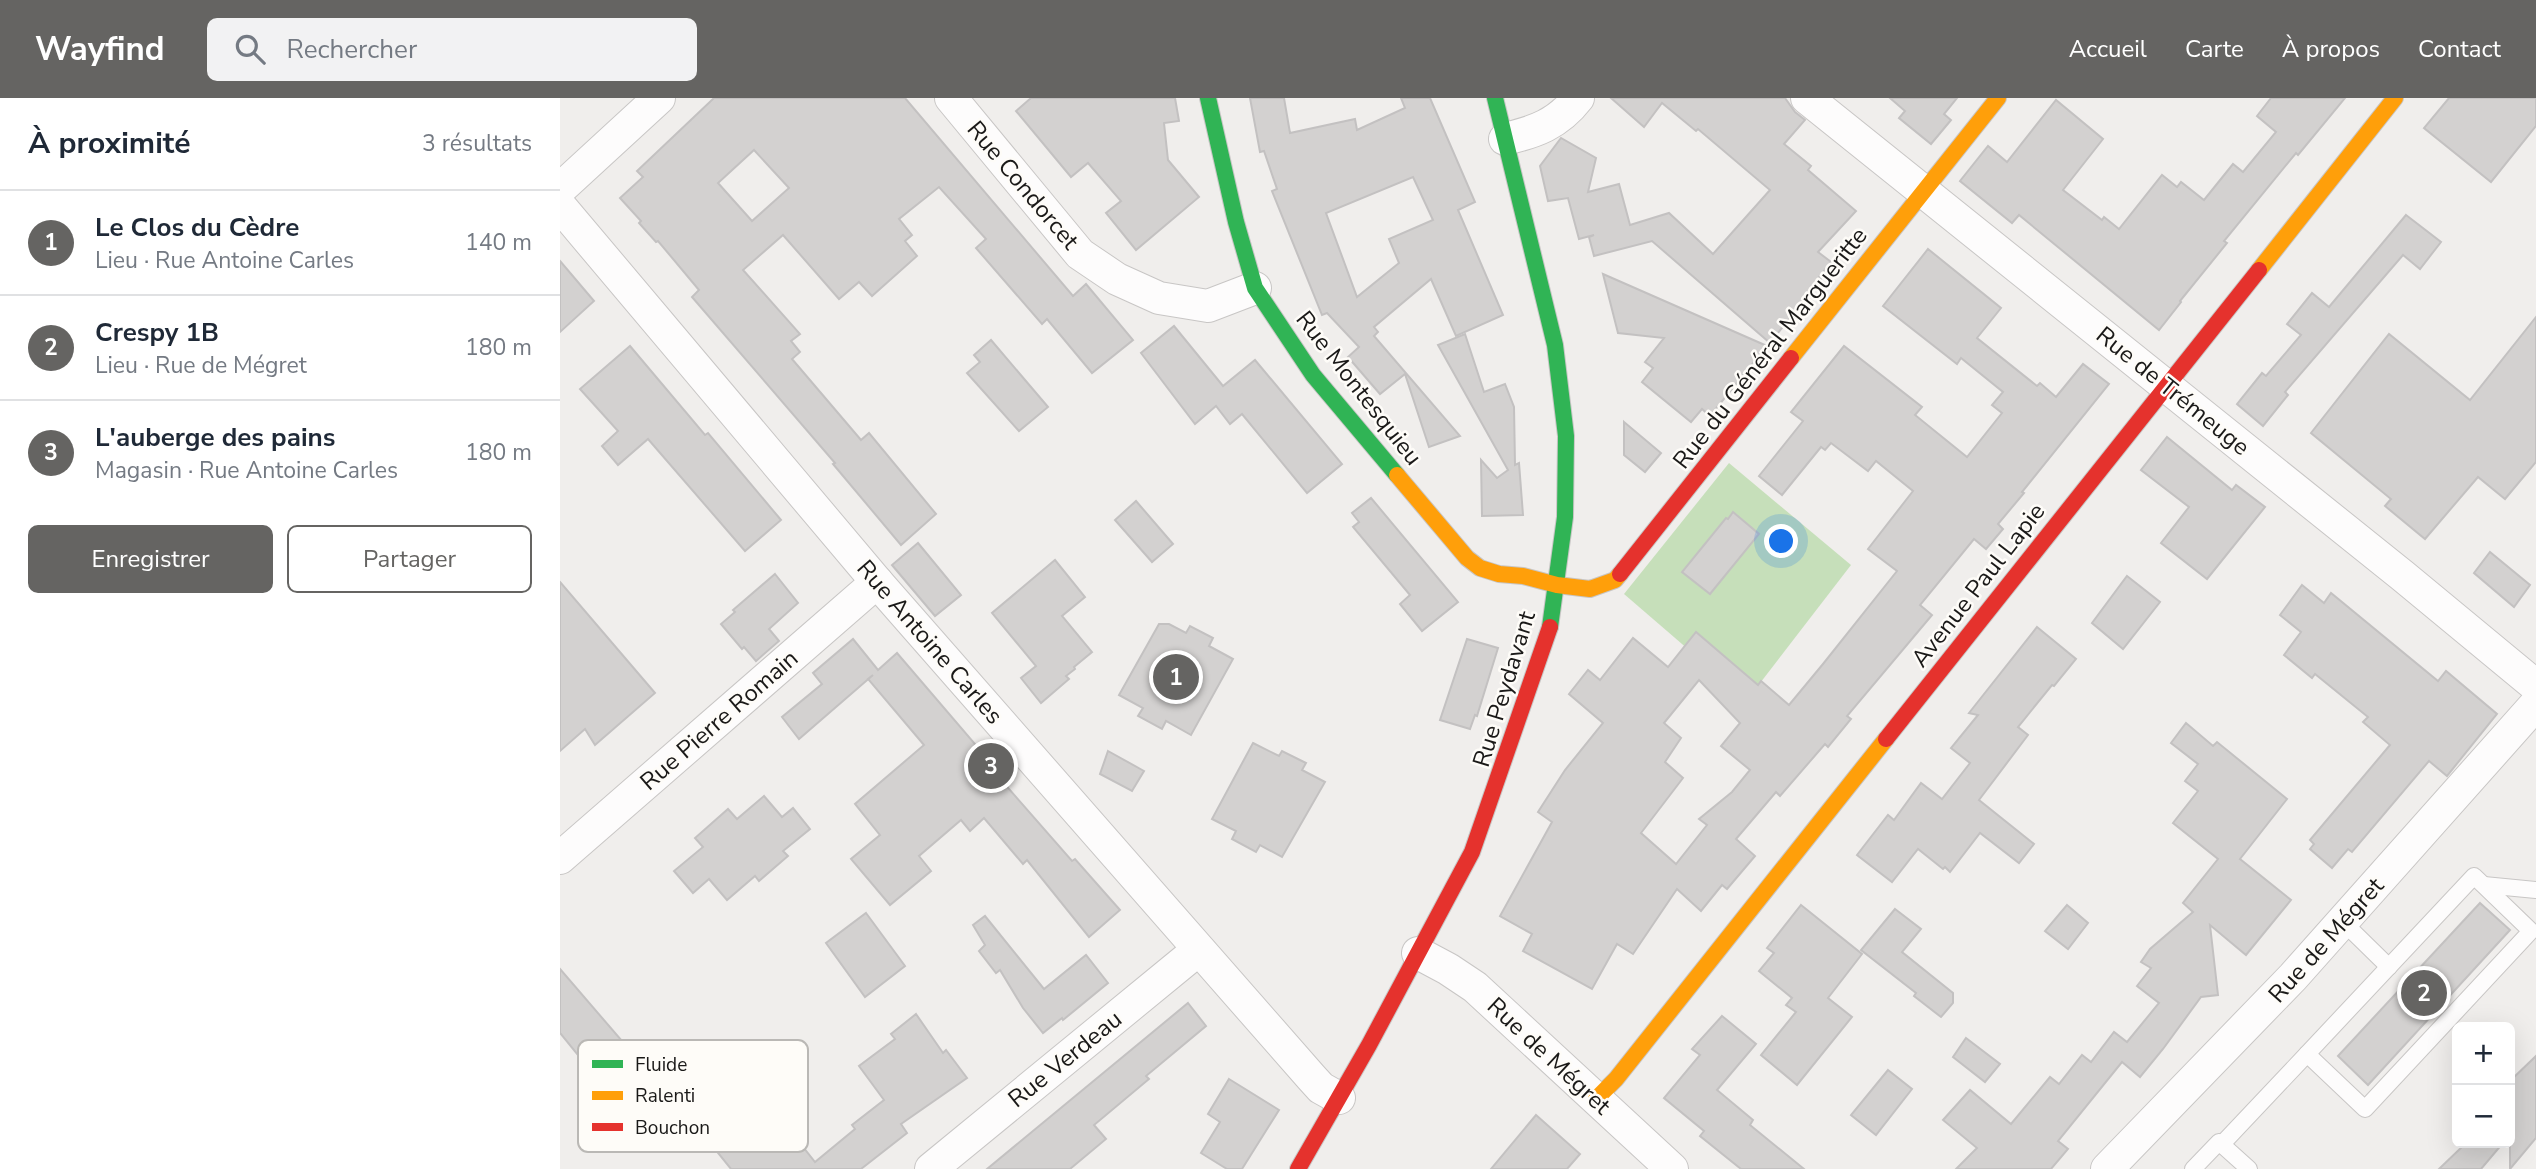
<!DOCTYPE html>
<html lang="fr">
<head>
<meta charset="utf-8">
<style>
	:root { --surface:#fff; --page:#f2f2f3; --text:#1f2937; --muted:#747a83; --line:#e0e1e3; --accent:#656462 }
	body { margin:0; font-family:"Nunito Sans",sans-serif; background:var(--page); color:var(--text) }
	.controls { position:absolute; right:21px; bottom:21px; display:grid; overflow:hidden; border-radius:10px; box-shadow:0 7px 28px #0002 }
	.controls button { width:63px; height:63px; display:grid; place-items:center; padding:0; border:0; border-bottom:2px solid var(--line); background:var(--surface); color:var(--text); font:35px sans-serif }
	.you { position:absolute; left:1222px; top:444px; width:24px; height:24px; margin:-18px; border:5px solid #fff; border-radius:50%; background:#1a73e8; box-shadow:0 0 0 10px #1a73e833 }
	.badge { display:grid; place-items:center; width:46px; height:46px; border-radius:50%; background:var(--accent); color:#fff; font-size:23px; font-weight:700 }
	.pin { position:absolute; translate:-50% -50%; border:4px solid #fff; box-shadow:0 2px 7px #0006 }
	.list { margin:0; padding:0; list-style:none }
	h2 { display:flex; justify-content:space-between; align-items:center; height:91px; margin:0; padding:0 28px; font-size:30px }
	h2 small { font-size:23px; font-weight:400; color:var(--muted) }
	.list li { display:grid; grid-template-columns:46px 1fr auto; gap:21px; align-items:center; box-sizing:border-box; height:105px; padding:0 28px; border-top:2px solid var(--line) }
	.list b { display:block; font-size:26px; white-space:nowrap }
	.list p { margin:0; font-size:23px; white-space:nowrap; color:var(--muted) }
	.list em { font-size:23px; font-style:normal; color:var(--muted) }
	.actions { display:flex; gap:14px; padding:21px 28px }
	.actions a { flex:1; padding:16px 0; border:2px solid var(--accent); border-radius:10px; text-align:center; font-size:24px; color:var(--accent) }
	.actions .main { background:var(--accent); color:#fff }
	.icon { flex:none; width:38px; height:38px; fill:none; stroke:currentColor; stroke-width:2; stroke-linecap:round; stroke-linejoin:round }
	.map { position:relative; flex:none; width:1976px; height:1071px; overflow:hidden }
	header { display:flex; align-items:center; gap:42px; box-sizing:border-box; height:98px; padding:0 35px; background:var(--accent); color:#fff }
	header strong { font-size:33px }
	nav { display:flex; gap:38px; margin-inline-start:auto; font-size:24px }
	.search { width:490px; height:63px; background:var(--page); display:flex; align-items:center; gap:18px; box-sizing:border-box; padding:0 24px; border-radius:10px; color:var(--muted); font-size:26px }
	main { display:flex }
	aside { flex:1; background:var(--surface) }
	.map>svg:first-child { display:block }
</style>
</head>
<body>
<header>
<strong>Wayfind</strong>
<div class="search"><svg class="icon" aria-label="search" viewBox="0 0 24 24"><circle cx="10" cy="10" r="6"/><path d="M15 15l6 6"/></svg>Rechercher</div>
<nav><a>Accueil</a><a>Carte</a><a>À propos</a><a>Contact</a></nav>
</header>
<main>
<aside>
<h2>À proximité<small>3 résultats</small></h2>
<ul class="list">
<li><span class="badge">1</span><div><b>Le Clos du Cèdre</b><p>Lieu · Rue Antoine Carles</p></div><em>140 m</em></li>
<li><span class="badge">2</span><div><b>Crespy 1B</b><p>Lieu · Rue de Mégret</p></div><em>180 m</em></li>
<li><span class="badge">3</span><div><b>L'auberge des pains</b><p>Magasin · Rue Antoine Carles</p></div><em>180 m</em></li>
</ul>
<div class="actions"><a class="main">Enregistrer</a><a>Partager</a></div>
</aside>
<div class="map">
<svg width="1976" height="1071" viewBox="0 0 1976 1071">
	<rect width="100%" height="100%" fill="#f0eeec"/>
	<polygon fill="#c6dfba" points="1169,365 1291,467 1187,602 1064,496"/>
	<g fill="#d3d1d0" stroke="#c3c1c1" stroke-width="2" fill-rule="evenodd">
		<path d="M 154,0 L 345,0 L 513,198 L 526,186 L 573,242 L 532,275 L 487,221 L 482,226 L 416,150 L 426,141 L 379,89 L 339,121 L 352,137 L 345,143 L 357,158 L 312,198 L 299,184 L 279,201 L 223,137 L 183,172 L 240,236 L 231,243 L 240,254 L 232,261 L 301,342 L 309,335 L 376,416 L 341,447 L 273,366 L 275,365 L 132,199 L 139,192 L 98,143 L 96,144 L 79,125 L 81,123 L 60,100 L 83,79 L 77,73 ZM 194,52 L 229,90 L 192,123 L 158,85 Z"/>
		<polygon points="471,0 615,0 619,23 604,25 608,62 639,99 576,152 546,115 561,103 528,65 511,79 456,13"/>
		<path d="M 690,0 L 724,0 L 730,35 L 795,21 L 797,32 L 845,10 L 841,0 L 870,0 L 915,104 L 898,112 L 943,217 L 896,238 L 871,181 L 814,229 L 818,234 L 814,238 L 900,338 L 869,349 L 845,276 L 820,296 L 788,259 L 799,249 L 767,215 L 762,217 L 712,93 L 717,91 L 704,53 L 700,54 ZM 853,79 L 873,122 L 829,141 L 839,165 L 797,199 L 766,115 Z"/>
		<polygon points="1051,0 1225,0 1235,14 1245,22 1224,46 1251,68 1248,72 1296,113 1258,154 1271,164 1259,179 1261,181 1210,245 1092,143 1034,158 1029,139 1034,137 1019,141 1008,100 988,103 980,68 1001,40 1036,60 1028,94 1059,86 1070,127 1109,115 1153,156 1210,92 1138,31 1136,33 1102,5 1084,29"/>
		<polygon points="1330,0 1397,0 1384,16 1391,22 1371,46 1339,20 1345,13"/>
		<polygon points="1711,0 1785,0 1738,57 1736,55 1664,143 1667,145 1620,203 1621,204 1599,232 1459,117 1452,125 1400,83 1428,48 1447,64 1496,2 1543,41 1503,92 1542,122 1544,119 1559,131 1602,77 1617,89 1621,84 1644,102 1673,66 1683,74 1716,34 1697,18"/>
		<polygon points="1889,0 1976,0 1976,28 1931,84 1864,30"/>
		<polygon points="1846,117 1881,144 1860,171 1843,157 1725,294 1728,297 1703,328 1677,306 1702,275 1706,278 1741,237 1727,226 1752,195 1769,209"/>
		<path d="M 1368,151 L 1441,210 L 1417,240 L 1477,288 L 1480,285 L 1496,299 L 1523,266 L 1549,286 L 1462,394 L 1464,395 L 1438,426 L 1443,431 L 1426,451 L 1414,441 L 1360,507 L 1372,517 L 1287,618 L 1291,621 L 1268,649 L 1265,646 L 1220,698 L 1216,694 L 1176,741 L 1195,758 L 1167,791 L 1162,787 L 1141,813 L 1117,791 L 1073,856 L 1057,846 L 1032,891 L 963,853 L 972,836 L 940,818 L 992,724 L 978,714 L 1005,672 L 1043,625 L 1009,596 L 1028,572 L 1040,582 L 1073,540 L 1108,569 L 1136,534 L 1198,587 L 1201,583 L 1229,607 L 1263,566 L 1337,473 L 1308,451 L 1353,393 L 1316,363 L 1308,373 L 1271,345 L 1265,352 L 1261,349 L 1222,397 L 1199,378 L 1243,323 L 1231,314 L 1284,248 L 1362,309 L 1355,317 L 1407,359 L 1442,315 L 1432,307 L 1443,294 L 1401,260 L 1397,266 L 1323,208 ZM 1139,582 L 1180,625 L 1161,648 L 1190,672 L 1172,694 L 1139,721 L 1147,727 L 1116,766 L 1081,735 L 1123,680 L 1105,664 L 1121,640 L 1104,625 Z"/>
		<polygon points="0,163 34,203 0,234"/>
		<polygon points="1043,176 1207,248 1150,318 1142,311 1131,324 1082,284 1093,270 1085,264 1104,240 1058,235"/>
		<polygon points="1976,219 1976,364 1945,401 1918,379 1865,441 1825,408 1831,401 1751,335 1829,236 1910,302"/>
		<polygon points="614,228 663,288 695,262 782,366 747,395 682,316 670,326 656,308 635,326 581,255"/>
		<polygon points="905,236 924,294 945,286 954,309 955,367 959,365 963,417 922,418 921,362 937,380 948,372 878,247"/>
		<polygon points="431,242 488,309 459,333 407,275 420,264 414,257"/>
		<polygon points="70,248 145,337 148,335 221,422 185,453 88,341 58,367 42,348 58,333 20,291"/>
		<polygon points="1064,324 1101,355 1085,374 1064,357"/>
		<polygon points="1607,339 1672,392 1676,387 1705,409 1647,481 1601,445 1629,409 1581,372"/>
		<polygon points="811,400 898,504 862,533 840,506 850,497 793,429 799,424 792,415"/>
		<polygon points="576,403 613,446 592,464 555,422"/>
		<polygon points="1173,414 1199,436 1150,496 1122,474 1166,420 1168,421"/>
		<polygon points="358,445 401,497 375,518 332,467"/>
		<polygon points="1930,454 1970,487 1954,509 1914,475"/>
		<polygon points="495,462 525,499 502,518 532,554 514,569 515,571 506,578 509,581 481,605 461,580 476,568 432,515"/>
		<polygon points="215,476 238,505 209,531 219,543 196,563 184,549 182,551 161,526 175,514 173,512"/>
		<polygon points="1567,478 1600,504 1563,551 1532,525"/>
		<polygon points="0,484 95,595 35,647 25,631 0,653"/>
		<polygon points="1742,487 1764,505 1771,495 1878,583 1886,573 1937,616 1887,678 1869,663 1792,754 1788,751 1772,770 1750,751 1754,746 1750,742 1830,647 1803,624 1808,619 1755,576 1752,580 1724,557 1741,534 1720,517"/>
		<polygon points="599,526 609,526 626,535 630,528 653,540 649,548 673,561 631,637 606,623 602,631 578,618 583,610 559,597"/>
		<polygon points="1477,529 1516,561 1494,588 1492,587 1458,629 1468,637 1419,702 1474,746 1459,765 1420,735 1390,774 1385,769 1383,771 1358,751 1332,784 1297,757 1328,717 1334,722 1361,685 1382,701 1410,665 1391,650 1418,617 1409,615"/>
		<polygon points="293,541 318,572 337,555 438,673 435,675 512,763 515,761 560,812 529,839 467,762 463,766 424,720 410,733 401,722 359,758 371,773 330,807 291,761 320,737 295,706 364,647 308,581 313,577 239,641 222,619 262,586 253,575"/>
		<polygon points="907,541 938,550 917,618 915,617 910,631 880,622"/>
		<polygon points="1626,625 1653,648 1657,644 1727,701 1680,761 1731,802 1686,857 1650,827 1658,897 1641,899 1603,951 1580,979 1562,964 1498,1043 1508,1051 1491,1071 1396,1071 1417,1050 1383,1022 1410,992 1451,1026 1490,979 1499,986 1522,957 1531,964 1554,934 1567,944 1599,905 1577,888 1591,870 1581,864 1590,851 1633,814 1623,805 1658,761 1613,725 1638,693 1625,683 1638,666 1611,645"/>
		<polygon points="693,645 719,658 722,653 746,665 742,672 765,684 722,759 700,747 696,754 672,741 676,733 652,721"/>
		<polygon points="548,653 584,673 572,693 540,676"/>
		<polygon points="204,698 222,719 233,710 250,731 223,753 228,758 199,783 195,778 167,802 149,781 133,795 114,773 143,749 135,740 168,711 177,721"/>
		<polygon points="1920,805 1950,832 1808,987 1778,958"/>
		<polygon points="1241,807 1302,856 1268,900 1292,919 1237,987 1201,957 1236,914 1226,907 1232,900 1199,873 1214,855 1207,850"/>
		<polygon points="1507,807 1528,825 1508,851 1485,833"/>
		<polygon points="1335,811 1361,831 1342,854 1393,895 1393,905 1381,919 1354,898 1356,895 1301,852"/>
		<polygon points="306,815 345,868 305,899 266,845"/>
		<polygon points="425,818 484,891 526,857 548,885 503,922 502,920 483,935 463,910 440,872 436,875 419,853 425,847 413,827"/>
		<polygon points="0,871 99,986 77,1006 32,952 22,962 0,935"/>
		<polygon points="628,905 646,928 586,978 589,981 534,1027 546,1041 510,1071 427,1071"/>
		<polygon points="356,916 383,955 386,952 407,980 341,1026 347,1035 301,1071 171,1071 125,1014 169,980 194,1017 210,1007 255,1064 295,1031 292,1027 324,1002 299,968 335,941 331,936"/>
		<polygon points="1162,918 1196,946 1157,992 1193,1022 1190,1027 1244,1071 1181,1071 1140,1038 1144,1033 1104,1000 1140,957 1132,951"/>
		<polygon points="1406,940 1440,966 1425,984 1393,959"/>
		<polygon points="1976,958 1976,1040 1950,1071 1950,983"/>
		<polygon points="1328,972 1352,991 1316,1037 1291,1017"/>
		<polygon points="669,981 719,1012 682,1071 667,1071 641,1055 660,1024 648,1016"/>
		<polygon points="976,1017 1020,1056 1007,1071 931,1071"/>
		<polygon points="1906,1045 1943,1045 1921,1071 1879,1071"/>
	</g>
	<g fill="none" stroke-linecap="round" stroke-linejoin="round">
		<g stroke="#c8c6c5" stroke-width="18">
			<g id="lane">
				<polygon points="1914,778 1971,833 1805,1011 1747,956"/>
				<polyline points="1924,787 1976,792"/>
				<polyline points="1783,824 1829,869"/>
				<polyline points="1662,1046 1747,956"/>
				<polyline points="1633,1071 1659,1044 1689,1071"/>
			</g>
		</g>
		<g stroke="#c8c6c5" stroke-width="34">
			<g id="street">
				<polyline points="391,0 520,156 557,181 599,200 648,208 695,190"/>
				<polyline points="1247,0 1843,478 1976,588"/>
				<path d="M 945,41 C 975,34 998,26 1018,0"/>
				<polyline points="0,91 99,0"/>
				<polyline points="0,108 317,484 751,979 761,990 779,1000"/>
				<polyline points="0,760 317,484"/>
				<polyline points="858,855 888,871 915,889 1112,1071"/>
				<polyline points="371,1071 638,852"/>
				<polyline points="1547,1071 1733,879 1976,606"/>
			</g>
		</g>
		<g stroke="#c8c6c5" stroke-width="18">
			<g id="fast">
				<polyline points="648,0 676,124 695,190 753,277 837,377"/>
				<polyline points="935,0 995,247 1006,338 1005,419 990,529"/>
			</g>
		</g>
		<g stroke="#c8c6c5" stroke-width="18">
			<g id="slow">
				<polyline points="1699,172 1835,0"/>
				<polyline points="1231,260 1438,0"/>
				<polyline points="837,377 907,460 920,470 939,476 963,478 997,487 1030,491 1055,482 1060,476"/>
				<polyline points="1036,1001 1056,981 1326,641"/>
			</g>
		</g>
		<g stroke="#c8c6c5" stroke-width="18">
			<g id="jam">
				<polyline points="1060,476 1231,260"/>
				<polyline points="1326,641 1699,172"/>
				<polyline points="738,1071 809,947 912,754 990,529"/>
			</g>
		</g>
		<use href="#lane" stroke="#fdfcfc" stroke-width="16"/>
		<use href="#street" stroke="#fdfcfc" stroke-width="32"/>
		<use href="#fast" stroke="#30b455" stroke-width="16"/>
		<use href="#slow" stroke="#ff9f0a" stroke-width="16"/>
		<use href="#jam" stroke="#e5322d" stroke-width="16"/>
	</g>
	<g text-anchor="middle" stroke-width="5" stroke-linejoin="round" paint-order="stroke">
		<g font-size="24" fill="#1a1918" stroke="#fefcf8">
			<text transform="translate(463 87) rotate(50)" y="8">Rue Condorcet</text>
			<text transform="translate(1210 250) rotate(-52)" y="8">Rue du Général Margueritte</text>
			<text transform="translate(799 290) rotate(52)" y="8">Rue Montesquieu</text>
			<text transform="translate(1613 293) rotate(39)" y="8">Rue de Trémeuge</text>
			<text transform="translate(1418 487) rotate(-52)" y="8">Avenue Paul Lapie</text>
			<text transform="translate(370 544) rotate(49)" y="8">Rue Antoine Carles</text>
			<text transform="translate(944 591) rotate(-73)" y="8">Rue Peydavant</text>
			<text transform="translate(159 622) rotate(-41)" y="8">Rue Pierre Romain</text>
			<text transform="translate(1766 842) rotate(-48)" y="8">Rue de Mégret</text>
			<text transform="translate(989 958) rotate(43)" y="8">Rue de Mégret</text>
			<text transform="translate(505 961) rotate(-39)" y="8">Rue Verdeau</text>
		</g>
	</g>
	<rect x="18" y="942" width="230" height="112" rx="10" fill="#fefcf8" stroke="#bab8b5" stroke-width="2"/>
	<rect x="32" y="962" width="31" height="8" fill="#30b455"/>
	<rect x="32" y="993" width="31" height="9" fill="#ff9f0a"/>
	<rect x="32" y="1025" width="31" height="8" fill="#e5322d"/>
	<g font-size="19" fill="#1a1918">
		<text x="75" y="973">Fluide</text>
		<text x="75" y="1004">Ralenti</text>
		<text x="75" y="1036">Bouchon</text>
	</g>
</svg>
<div class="controls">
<button>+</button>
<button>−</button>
</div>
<div class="you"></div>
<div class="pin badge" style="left:616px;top:579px">1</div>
<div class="pin badge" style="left:1864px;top:895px">2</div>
<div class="pin badge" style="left:431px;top:668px">3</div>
</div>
</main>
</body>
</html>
